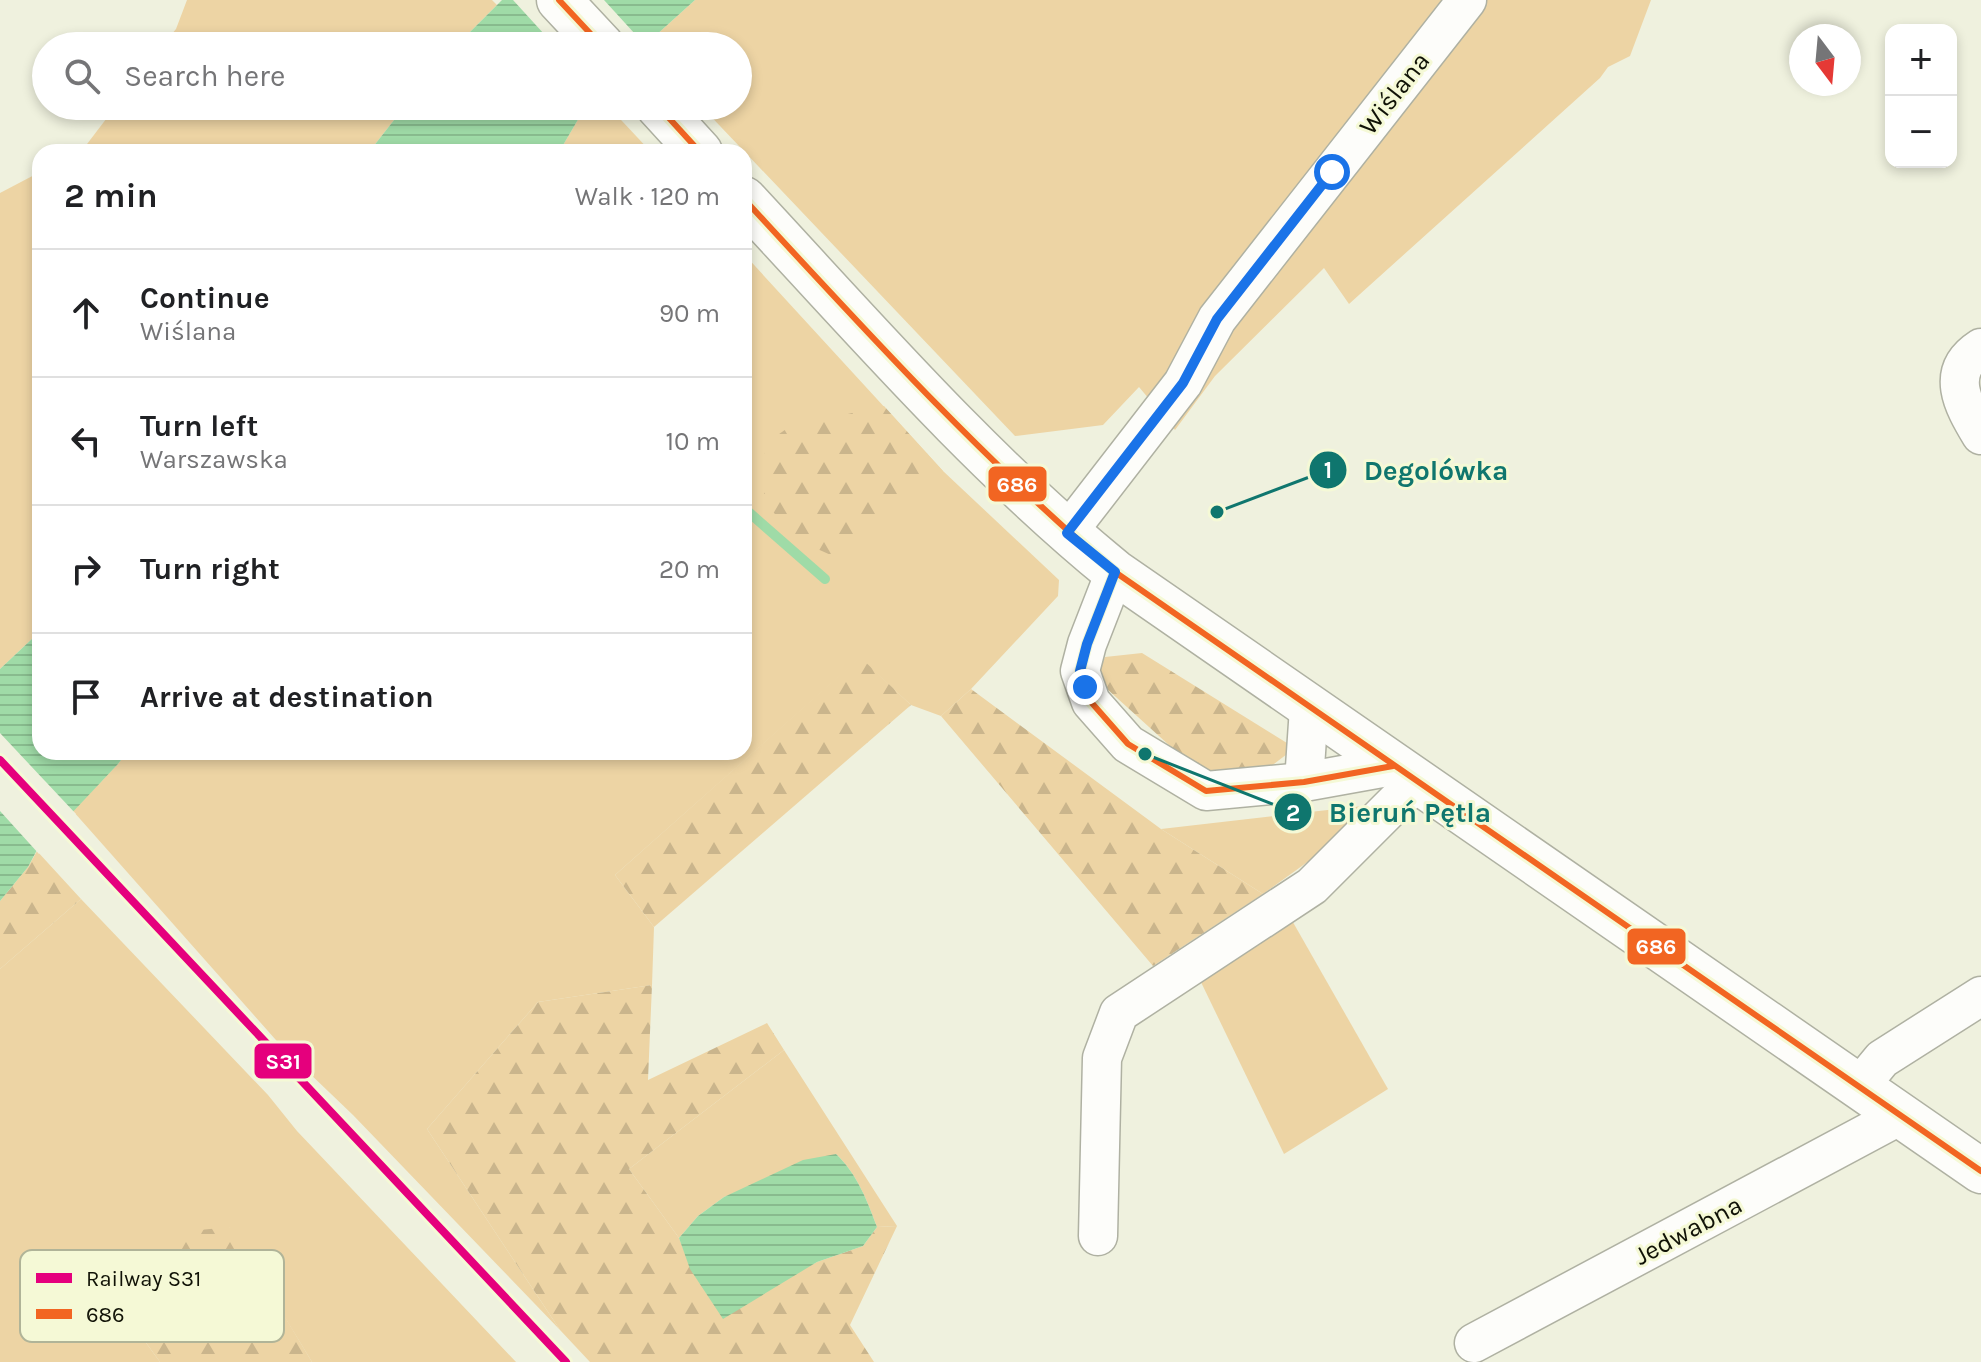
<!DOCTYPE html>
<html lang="en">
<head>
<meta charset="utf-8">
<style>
	:root { --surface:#fff; --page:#f2f2f2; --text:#202124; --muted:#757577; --line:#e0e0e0 }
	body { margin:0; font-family:Karla,sans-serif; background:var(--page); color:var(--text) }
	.controls { position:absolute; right:24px; top:24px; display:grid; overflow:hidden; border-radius:16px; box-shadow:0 4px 12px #0003 }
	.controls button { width:72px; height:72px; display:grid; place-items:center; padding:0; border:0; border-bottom:2px solid var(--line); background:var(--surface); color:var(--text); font:40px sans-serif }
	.compass { position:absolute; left:1789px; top:24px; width:72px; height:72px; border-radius:50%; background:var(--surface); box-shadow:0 4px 12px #0003; rotate:164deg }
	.stop { position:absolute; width:24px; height:24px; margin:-18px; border:6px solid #1a73e8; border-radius:50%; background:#fff }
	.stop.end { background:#1a73e8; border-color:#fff; box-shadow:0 2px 8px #0008 }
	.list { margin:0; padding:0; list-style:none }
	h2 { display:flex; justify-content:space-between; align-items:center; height:104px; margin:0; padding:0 32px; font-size:34px }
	h2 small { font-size:26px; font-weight:400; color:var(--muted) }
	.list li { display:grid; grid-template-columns:52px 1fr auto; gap:24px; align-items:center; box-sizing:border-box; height:128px; padding:0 32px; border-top:2px solid var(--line) }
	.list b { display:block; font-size:30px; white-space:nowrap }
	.list p { margin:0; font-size:26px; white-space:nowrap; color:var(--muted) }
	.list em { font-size:26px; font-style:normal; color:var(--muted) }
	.icon { flex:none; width:44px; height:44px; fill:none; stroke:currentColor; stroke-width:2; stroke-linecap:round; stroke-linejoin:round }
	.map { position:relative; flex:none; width:1981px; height:1362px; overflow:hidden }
	.search { position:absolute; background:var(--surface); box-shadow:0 4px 12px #0003; left:32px; top:32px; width:720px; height:88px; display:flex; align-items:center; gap:20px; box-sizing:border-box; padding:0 28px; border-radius:44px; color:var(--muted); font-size:30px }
	.panel { position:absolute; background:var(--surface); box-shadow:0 4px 12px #0003; left:32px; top:144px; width:720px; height:616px; border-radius:24px }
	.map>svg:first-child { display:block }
</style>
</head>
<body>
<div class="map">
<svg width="1981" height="1362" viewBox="0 0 1981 1362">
	<defs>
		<pattern id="forest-firs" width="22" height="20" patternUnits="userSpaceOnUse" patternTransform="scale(2)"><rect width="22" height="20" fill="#edd4a4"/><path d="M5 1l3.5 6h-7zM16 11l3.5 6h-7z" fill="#cab58c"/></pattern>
		<pattern id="water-rules" width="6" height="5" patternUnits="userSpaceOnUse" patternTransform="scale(2)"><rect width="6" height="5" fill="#9fdba7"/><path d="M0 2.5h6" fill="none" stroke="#88bb8e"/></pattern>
	</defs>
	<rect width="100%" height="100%" fill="#eff1de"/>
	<g fill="#edd4a4">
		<polygon points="187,0 492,0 497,5 456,46 162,46 176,29"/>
		<polygon points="695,0 1651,0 1630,56 1608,67 1600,78 1349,304 1324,268 1215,376 1175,430 1139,387 1103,425 1015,436 701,106 738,106 738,46 644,46"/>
		<polygon points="116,106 405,106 369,152 77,152 84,148"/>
		<polygon points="586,106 608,106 651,152 559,152"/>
		<polygon points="40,172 40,627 34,637 0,669 0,193"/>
		<polygon points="744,254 943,471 1059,580 1058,596 971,689 941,716 911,705 860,658 615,875 654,927 652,985 538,1002 427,1129 560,1330 353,1115 283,1048 73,811 118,764 127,752 744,752"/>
		<polygon points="1363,806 1338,840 1263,894 1161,829"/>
		<polygon points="81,899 268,1095 297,1131 516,1362 312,1362 230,1227 144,1340 160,1362 0,1362 0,969"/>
		<polygon points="1290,917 1388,1089 1284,1154 1199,978"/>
		<path d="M 784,1050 L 897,1226 L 877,1227 C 867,1200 857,1174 836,1154 L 724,1197 L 698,1216 L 679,1238 L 629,1169 Z"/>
	</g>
	<g fill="url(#forest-firs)">
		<polygon points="884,406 943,471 842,560 804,543 764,503 765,444 789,427"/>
		<polygon points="1142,653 1295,748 1270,767 1228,776 1191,765 1096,679 1105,657"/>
		<polygon points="860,657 911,705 654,927 615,875"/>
		<polygon points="971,689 1161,829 1263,894 1153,966 941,716"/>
		<polygon points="37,851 81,899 0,969 0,901 28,867"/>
		<polygon points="652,985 648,1080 767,1023 784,1050 629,1169 679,1238 693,1273 791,1276 817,1262 863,1246 877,1227 897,1226 850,1325 874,1362 590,1362 560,1330 427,1129 538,1002"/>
		<polygon points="231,1227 312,1362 160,1362 144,1340 189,1231"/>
	</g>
	<g fill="url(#water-rules)">
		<polygon points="502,0 695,0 644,46 456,46"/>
		<polygon points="405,106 586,106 559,152 369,152"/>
		<polygon points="40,627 40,752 127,752 118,764 37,850 28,867 0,901 0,669 34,637"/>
		<path d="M 836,1154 C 857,1174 867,1200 877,1227 L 863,1246 L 817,1262 L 723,1319 L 690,1269 L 679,1238 L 698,1216 L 724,1197 L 803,1160 Z"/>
	</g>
	<g fill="#eff1de">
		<polygon points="513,0 604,0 646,46 555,46"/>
		<polygon points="0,733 76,814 39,854 0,811"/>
	</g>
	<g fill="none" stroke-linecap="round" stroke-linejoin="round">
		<polyline stroke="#9fdba7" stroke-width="10" points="744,508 825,579"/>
		<g stroke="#afb1a2" stroke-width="41">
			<g id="minor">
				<path d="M 1981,348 C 1944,372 1963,405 1981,435"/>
				<polyline points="1067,533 1183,383 1217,319 1467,0"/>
				<polyline points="1115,572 1087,644 1080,671 1091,702 1128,744 1206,791 1304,782 1393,766"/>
				<polyline points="1304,782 1309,708"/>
				<polyline points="1858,1088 1882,1059 1981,996"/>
				<polyline points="1098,1236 1102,1058 1119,1013 1312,886 1416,782"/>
				<polyline points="1474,1343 1901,1115"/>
			</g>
		</g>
		<g stroke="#afb1a2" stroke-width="47">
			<g id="major">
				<polyline points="559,0 602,46"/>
				<polyline points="658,106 700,152"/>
				<path d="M 744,199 C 863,327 979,461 1115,572 L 1981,1171"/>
			</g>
		</g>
		<use href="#minor" stroke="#fdfdfa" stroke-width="38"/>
		<use href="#major" stroke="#fdfdfa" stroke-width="44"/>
		<g stroke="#f5f9d6" stroke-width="12">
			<g id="bus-1">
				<polyline points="559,0 602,46"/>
				<polyline points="658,106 700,152"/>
				<path d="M 744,199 C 863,328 981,458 1115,572 L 1981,1171"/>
				<polyline points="1115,572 1087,644 1080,671 1091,702 1128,744 1206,791 1304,782 1393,766"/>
			</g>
		</g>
		<use href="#bus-1" stroke="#f26522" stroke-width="6"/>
		<g stroke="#f5f9d6" stroke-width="14">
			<polyline id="rail-1" points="0,760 566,1362"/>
		</g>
		<use href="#rail-1" stroke="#e5007d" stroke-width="8"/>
	</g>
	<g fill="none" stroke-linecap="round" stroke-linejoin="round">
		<polyline stroke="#1a73e8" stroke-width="10" points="1085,687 1080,671 1087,644 1115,572 1067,533 1183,383 1217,319 1332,172"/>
	</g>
	<g text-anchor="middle" stroke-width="6" stroke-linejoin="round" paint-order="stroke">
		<g font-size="26" fill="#101206" stroke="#f5f9d6">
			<text transform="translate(1394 93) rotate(-52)" y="9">Wiślana</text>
			<text transform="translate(1688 1230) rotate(-28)" y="9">Jedwabna</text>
		</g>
	</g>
	<rect x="20" y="1250" width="264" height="92" rx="12" fill="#f5f9d6" stroke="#b0b498" stroke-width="2"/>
	<rect x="36" y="1273" width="36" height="10" fill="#e5007d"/>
	<rect x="36" y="1309" width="36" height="10" fill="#f26522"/>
	<g font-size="22" fill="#101206">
		<text x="86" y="1286">Railway S31</text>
		<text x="86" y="1322">686</text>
	</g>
	<path fill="none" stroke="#0f766e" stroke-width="3" d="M1217 512L1328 470M1145 754L1293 812"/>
	<g fill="#0f766e" stroke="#f5f9d6" stroke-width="3">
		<circle cx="1217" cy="512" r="8"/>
		<circle cx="1145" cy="754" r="8"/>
		<circle cx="1328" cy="470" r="20"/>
		<circle cx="1293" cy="812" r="20"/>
	</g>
	<g font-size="24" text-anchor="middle" font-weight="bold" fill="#fff">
		<text x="1328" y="478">1</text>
		<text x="1293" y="821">2</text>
	</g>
	<g font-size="28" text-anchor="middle" font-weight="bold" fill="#0f766e" stroke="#f5f9d6" stroke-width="6" stroke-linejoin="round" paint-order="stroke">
		<text x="1436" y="480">Degolówka</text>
		<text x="1410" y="822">Bieruń Pętla</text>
	</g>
	<g stroke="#f5f9d6" stroke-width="3">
		<rect x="987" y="465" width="61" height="38" rx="8" fill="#f26522"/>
		<rect x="1626" y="927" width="61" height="39" rx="8" fill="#f26522"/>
		<rect x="253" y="1042" width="60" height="38" rx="8" fill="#e5007d"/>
	</g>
	<g font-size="22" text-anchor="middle" font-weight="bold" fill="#fff">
		<text x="1017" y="492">686</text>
		<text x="1656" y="954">686</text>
		<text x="283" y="1069">S31</text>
	</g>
</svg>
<div class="controls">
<button>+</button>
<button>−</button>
</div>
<svg class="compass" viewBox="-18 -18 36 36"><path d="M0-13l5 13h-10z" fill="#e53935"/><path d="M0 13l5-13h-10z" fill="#757577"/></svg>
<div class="stop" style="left:1332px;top:172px"></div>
<div class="stop end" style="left:1085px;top:687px"></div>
<div class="search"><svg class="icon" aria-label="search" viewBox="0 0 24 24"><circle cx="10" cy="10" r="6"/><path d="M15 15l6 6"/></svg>Search here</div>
<section class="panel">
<h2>2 min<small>Walk · 120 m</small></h2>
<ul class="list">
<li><svg class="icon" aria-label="ahead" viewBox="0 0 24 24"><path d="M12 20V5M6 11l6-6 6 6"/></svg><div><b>Continue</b><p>Wiślana</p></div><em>90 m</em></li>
<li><svg class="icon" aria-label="left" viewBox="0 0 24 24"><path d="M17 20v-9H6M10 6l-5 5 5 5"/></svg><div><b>Turn left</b><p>Warszawska</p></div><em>10 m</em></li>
<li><svg class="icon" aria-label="right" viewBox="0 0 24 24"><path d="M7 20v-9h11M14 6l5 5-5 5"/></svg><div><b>Turn right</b></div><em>20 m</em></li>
<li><svg class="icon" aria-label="arrive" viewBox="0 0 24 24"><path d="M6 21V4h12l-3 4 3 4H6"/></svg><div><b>Arrive at destination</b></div></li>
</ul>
</section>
</div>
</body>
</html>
